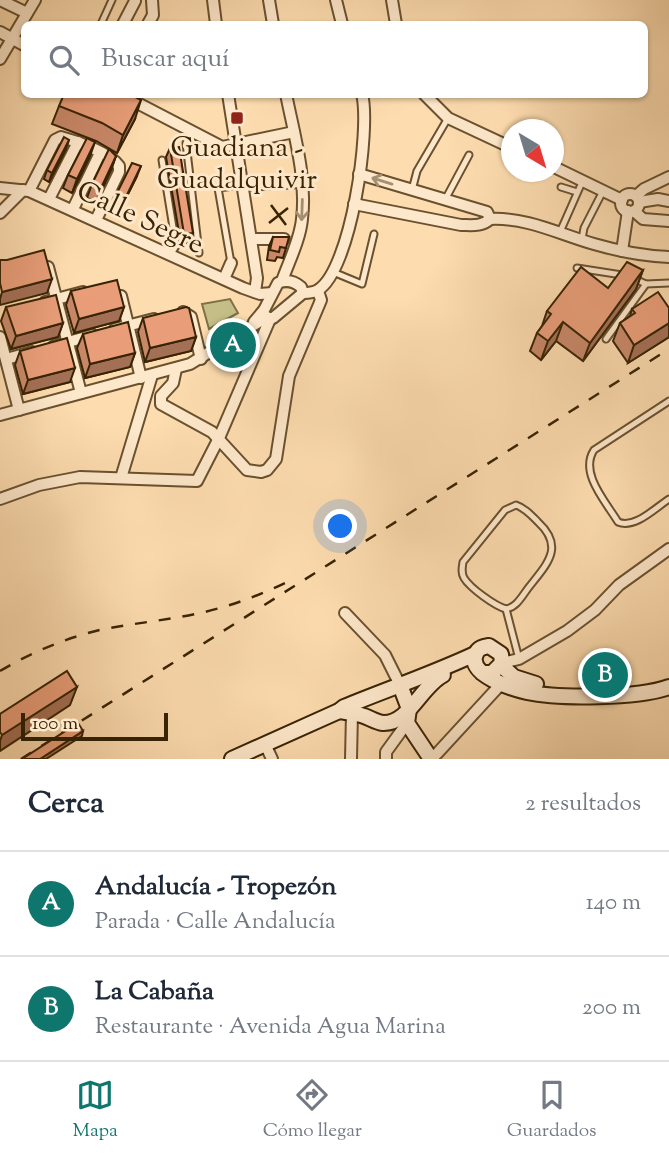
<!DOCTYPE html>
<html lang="es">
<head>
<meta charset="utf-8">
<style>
	:root { --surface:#fff; --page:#f2f2f3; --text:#1f2937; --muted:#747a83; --line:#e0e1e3; --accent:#0f766e }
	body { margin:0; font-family:"Sorts Mill Goudy",serif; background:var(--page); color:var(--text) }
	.compass { position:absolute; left:501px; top:119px; width:63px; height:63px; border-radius:50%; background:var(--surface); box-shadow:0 2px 5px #0004; rotate:142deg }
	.scale { position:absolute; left:21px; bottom:18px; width:147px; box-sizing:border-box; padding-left:7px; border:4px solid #382304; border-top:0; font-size:19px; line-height:24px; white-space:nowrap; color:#382304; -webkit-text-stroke:5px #fee8cb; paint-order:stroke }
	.you { position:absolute; left:341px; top:527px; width:24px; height:24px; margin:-18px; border:5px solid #fff; border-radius:50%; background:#1a73e8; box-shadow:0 0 0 10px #1a73e833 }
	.badge { display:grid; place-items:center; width:46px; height:46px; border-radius:50%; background:var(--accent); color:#fff; font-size:23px; font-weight:700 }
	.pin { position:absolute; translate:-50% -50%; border:4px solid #fff; box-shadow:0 2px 7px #0006 }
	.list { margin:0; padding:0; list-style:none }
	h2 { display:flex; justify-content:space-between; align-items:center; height:91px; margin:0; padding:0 28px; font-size:30px }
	h2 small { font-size:23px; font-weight:400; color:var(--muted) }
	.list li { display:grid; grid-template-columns:46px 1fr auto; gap:21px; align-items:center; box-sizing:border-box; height:105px; padding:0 28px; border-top:2px solid var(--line) }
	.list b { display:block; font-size:26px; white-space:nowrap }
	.list p { margin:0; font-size:23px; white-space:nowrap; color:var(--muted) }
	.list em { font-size:23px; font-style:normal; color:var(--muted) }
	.icon { flex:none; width:38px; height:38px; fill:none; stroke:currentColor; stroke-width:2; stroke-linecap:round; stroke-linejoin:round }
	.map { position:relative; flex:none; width:669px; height:759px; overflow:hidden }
	.search { position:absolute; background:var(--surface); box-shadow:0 2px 5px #0004; left:21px; right:21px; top:21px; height:77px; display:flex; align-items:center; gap:18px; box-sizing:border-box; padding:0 24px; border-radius:10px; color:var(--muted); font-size:26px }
	.sheet { height:301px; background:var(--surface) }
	nav { display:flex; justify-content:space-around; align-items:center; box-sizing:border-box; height:98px; border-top:2px solid var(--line); background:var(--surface); font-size:19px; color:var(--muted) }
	nav a { display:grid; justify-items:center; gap:4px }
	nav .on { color:var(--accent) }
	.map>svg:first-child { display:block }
</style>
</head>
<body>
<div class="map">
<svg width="669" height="759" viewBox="0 0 669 759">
	<rect width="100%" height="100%" fill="#fddcaf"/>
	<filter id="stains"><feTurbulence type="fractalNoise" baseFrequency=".00286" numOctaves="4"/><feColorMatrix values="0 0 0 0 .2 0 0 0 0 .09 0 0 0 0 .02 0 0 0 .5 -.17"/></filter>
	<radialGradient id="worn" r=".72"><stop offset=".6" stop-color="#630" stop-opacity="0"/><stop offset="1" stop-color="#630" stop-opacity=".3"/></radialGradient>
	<polygon fill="#c5bf87" stroke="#7e7146" stroke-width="2" points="230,299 238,313 209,329 202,304"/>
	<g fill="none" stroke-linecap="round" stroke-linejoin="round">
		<g stroke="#69512f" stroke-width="9">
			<g id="lane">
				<polyline points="101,24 112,0"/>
				<polyline points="192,132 186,143 199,253"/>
				<polyline points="162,160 176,246 171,254"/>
				<polyline points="561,187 577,192"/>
				<polyline points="412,190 417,171 448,118"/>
				<polyline points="446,198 469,155"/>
				<polyline points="560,232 583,180"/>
				<polyline points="582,239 584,228 603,191"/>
				<polyline points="231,263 218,188 242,185"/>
				<polyline points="577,268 622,275"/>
				<polyline points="333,272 362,284 374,234"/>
				<polyline points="635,279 646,284 669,283"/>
				<polyline points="606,339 646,284"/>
				<path d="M 669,401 L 594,450 C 579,473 606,502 618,522 C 635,529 655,508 669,499"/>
				<path d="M 516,505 C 525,508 531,515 538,522 C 565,547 547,564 529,587 C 522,596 517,607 506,609 C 495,606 470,588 464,578 C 461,573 462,568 463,562 L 505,510 Z"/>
				<polyline points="506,609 519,659"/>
			</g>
		</g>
		<g stroke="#69512f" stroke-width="14">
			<g id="street">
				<polyline points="0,0 27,13"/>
				<polyline points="213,0 216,24"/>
				<polyline points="269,0 273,24"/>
				<polyline points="336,0 342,24"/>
				<polyline points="392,0 396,24"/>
				<polyline points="123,24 135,1"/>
				<polyline points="148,24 153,15 152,0"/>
				<polyline points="0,32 24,45"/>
				<polyline points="0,59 35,0"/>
				<polyline points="120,94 222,147 294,132"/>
				<polyline points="228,94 257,278 255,292"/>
				<polyline points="424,94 448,118 512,148"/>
				<polyline points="554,167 622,200"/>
				<polyline points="359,174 487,212 490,219"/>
				<polyline points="242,185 301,182"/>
				<polyline points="0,188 29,191 243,288 260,294 272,293"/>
				<path d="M 29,191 L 55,140 L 61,137 C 77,141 110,153 119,166 L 119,172 L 96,220"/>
				<circle cx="630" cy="203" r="9"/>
				<polyline points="636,196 644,189 669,177"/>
				<polyline points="49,199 78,142"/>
				<polyline points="639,202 658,199 669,201"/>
				<path d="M 354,204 L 461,225 C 471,225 482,227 490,219 C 527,217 559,234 594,244 C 618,251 644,256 669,257"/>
				<polyline points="73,209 100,153"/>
				<polyline points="634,211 643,219 669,221"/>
				<polyline points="0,213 23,190"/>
				<polyline points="251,239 284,239"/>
				<polyline points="622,251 628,211"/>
				<polyline points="48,267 81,393"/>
				<polyline points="224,279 231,263"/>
				<path d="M 282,281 C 289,261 300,240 302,219 C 307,178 294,134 286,94"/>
				<path d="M 303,293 C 308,293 313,293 318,290 C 351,270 371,129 362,94"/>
				<polyline points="121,296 141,378"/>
				<polyline points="45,302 83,292"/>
				<polyline points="183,312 191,317 201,359"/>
				<polyline points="264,315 268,318 273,318 303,293"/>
				<path d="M 254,322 L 264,310 L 278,283 C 287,279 294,281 301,287 L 303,293"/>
				<polyline points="115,329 154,319"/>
				<polyline points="0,337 19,410"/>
				<polyline points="54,346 93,335"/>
				<polyline points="6,359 32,352"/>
				<polyline points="176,369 173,383 161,396 161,404 212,432 247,470 261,472 267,470 276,459 289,376 321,300 318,291"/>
				<polyline points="0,415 190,364 267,317"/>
				<polyline points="121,478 152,375"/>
				<polyline points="0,499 39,485 80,477 197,481 219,438 270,319"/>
				<polyline points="345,613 385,655 400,685"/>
				<polyline points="502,663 519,659 567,631 595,610 619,585 669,549"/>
				<polyline points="265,744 272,759"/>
				<polyline points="351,759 352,713"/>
				<polyline points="386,759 386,752 407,723"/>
				<polyline points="432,759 501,684"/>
			</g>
		</g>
		<g stroke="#382304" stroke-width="18">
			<g id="secondary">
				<polyline points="501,665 514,677 536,684"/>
				<path d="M 482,673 L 492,673 L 502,663 L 501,654 L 489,646 C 483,647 478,648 476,654 C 466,675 514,689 527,692 C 559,699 639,698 669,687"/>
				<polyline points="400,685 409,709 407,723 431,759"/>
				<path d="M 339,711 C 346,712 354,713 361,715 C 369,717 375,722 383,723 C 409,724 421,686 443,675"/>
				<path d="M 232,759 L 339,711 L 344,707 C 388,689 432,674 475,654"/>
			</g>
		</g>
		<use href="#lane" stroke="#fee8cb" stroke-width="5"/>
		<use href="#street" stroke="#fee8cb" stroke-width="10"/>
		<use href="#secondary" stroke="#fee8cb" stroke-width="14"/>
		<g stroke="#382304" stroke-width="2.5" stroke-dasharray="12 12" stroke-linecap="butt">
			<path d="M 0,671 C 32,652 68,637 104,629 C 136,623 168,620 200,613 C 232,606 266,593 295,578"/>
			<polyline points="21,759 669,349"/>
		</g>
	</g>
	<g fill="#c88868" stroke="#382304" stroke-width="2">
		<polygon points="59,106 135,119 117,153 96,141 52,124"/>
		<polygon points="170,148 190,242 181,244 166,157"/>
		<polygon points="66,149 49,182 44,179 47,170"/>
		<polygon points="90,156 72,193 63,188 68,175"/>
		<polygon points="116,156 111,170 96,202 87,198 92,184"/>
		<polygon points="137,176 118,214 109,210 113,201"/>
		<polygon points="273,237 286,248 283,258 277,257 275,261 267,260 269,246"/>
		<polygon points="643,270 636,289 583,361 556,341 541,360 530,351 537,333 542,326 547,311 608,288"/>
		<polygon points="71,291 124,307 119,321 74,333 66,305"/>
		<polygon points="6,307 63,323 58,337 11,349 1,321"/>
		<polygon points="632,309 669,337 628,363 613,341 620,323 630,316"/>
		<polygon points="143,318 196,337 191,351 145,362 138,332"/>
		<polygon points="83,334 135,353 130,367 85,378 77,348"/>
		<polygon points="20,351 70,382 23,394 15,365"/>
	</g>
	<g fill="#a36f55" stroke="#382304" stroke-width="2">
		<polygon points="141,100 135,119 117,153 123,135"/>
		<polygon points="69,140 66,149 49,182 52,173"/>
		<polygon points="95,142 90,156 72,193 77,179"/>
		<polygon points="116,156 111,170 96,202 101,188"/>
		<polygon points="141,166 137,176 118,214 122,205"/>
		<polygon points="193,233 190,242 181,244 184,234"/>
		<polygon points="643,270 636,289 583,361 590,343"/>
		<polygon points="52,279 47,293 0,305 0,299 2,292"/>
		<polygon points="124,307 119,321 74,333 79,319"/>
		<polygon points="563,322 556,341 541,360 548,341"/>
		<polygon points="63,323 58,337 11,349 16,336"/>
		<polygon points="669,323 669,337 628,363 634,345"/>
		<polygon points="196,337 191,351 145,362 150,348"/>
		<polygon points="135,353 130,367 85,378 90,364"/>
		<polygon points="75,368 70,382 23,394 28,380"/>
		<polygon points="77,687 70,705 0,751 0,741 2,735"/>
		<polygon points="83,731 82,736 46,759 40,759"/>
	</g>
	<g fill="#e99e79" stroke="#382304" stroke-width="2">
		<polygon points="64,94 130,94 141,100 123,135 102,123 59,106"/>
		<polygon points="64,137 69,140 52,173 47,170"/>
		<polygon points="87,138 95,142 77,179 68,175"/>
		<polygon points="179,147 193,233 184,234 170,148"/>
		<polygon points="109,149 116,156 101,188 92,184"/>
		<polygon points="132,163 141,166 122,205 113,201"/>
		<polygon points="273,237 289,237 286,248 280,247 279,252 270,250"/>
		<polygon points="44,250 52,279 2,292 0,283 0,260 7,260"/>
		<polygon points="627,262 643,270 590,343 563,322 548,341 537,333 551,314 547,311 581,267 608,288"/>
		<polygon points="117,280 124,307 79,319 71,291"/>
		<polygon points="658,292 669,308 669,323 634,345 620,323 635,313 632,309"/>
		<polygon points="56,295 63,323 16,336 6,307"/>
		<polygon points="186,307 189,308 196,337 150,348 143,318"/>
		<polygon points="128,322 135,353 90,364 83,334"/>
		<polygon points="67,338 75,368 28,380 20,351"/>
		<polygon points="67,671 77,687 2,735 0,732 0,714"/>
		<polygon points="78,723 83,731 40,759 22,759"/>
	</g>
	<defs><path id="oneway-shaft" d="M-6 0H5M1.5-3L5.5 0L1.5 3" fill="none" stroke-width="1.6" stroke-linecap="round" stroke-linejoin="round" transform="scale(1.75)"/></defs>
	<g stroke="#a58f71">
		<use href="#oneway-shaft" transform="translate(382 181) rotate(-163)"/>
		<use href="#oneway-shaft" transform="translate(302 210) rotate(92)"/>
	</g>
	<path fill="none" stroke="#382304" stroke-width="2.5" d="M 271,205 L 286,225M 269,223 L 288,208"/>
	<rect fill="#8f2418" stroke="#fee8cb" stroke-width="2.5" x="230" y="111" width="14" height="14" rx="3.5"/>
	<g text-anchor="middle" stroke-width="6" stroke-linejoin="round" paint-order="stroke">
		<g font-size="28" fill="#382304" stroke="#fee8cb">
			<text x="237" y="156">Guadiana -<tspan x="237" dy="32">Guadalquivir</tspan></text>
		</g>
		<g font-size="28" fill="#382304" stroke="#fee8cb">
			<text transform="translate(141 216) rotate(25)" y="10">Calle Segre</text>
		</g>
	</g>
	<rect width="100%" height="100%" filter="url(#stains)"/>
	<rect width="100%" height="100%" fill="url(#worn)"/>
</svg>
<svg class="compass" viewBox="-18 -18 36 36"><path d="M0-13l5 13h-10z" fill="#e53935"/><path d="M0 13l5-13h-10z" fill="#747a83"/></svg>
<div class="scale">100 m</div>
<div class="you"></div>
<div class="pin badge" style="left:233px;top:345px">A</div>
<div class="pin badge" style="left:605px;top:675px">B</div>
<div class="search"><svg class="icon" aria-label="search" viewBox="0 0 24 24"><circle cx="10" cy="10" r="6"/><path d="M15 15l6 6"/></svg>Buscar aquí</div>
</div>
<section class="sheet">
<h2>Cerca<small>2 resultados</small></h2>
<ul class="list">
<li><span class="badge">A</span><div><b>Andalucía - Tropezón</b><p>Parada · Calle Andalucía</p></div><em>140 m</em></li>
<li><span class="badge">B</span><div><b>La Cabaña</b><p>Restaurante · Avenida Agua Marina</p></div><em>200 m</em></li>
</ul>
</section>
<nav>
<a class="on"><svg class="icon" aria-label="map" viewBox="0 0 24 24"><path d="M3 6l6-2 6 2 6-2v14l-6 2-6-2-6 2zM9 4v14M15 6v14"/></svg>Mapa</a>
<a><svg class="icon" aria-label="directions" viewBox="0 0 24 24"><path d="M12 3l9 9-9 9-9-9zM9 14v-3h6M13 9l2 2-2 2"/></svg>Cómo llegar</a>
<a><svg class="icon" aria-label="saved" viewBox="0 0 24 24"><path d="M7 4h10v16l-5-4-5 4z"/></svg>Guardados</a>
</nav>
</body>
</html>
